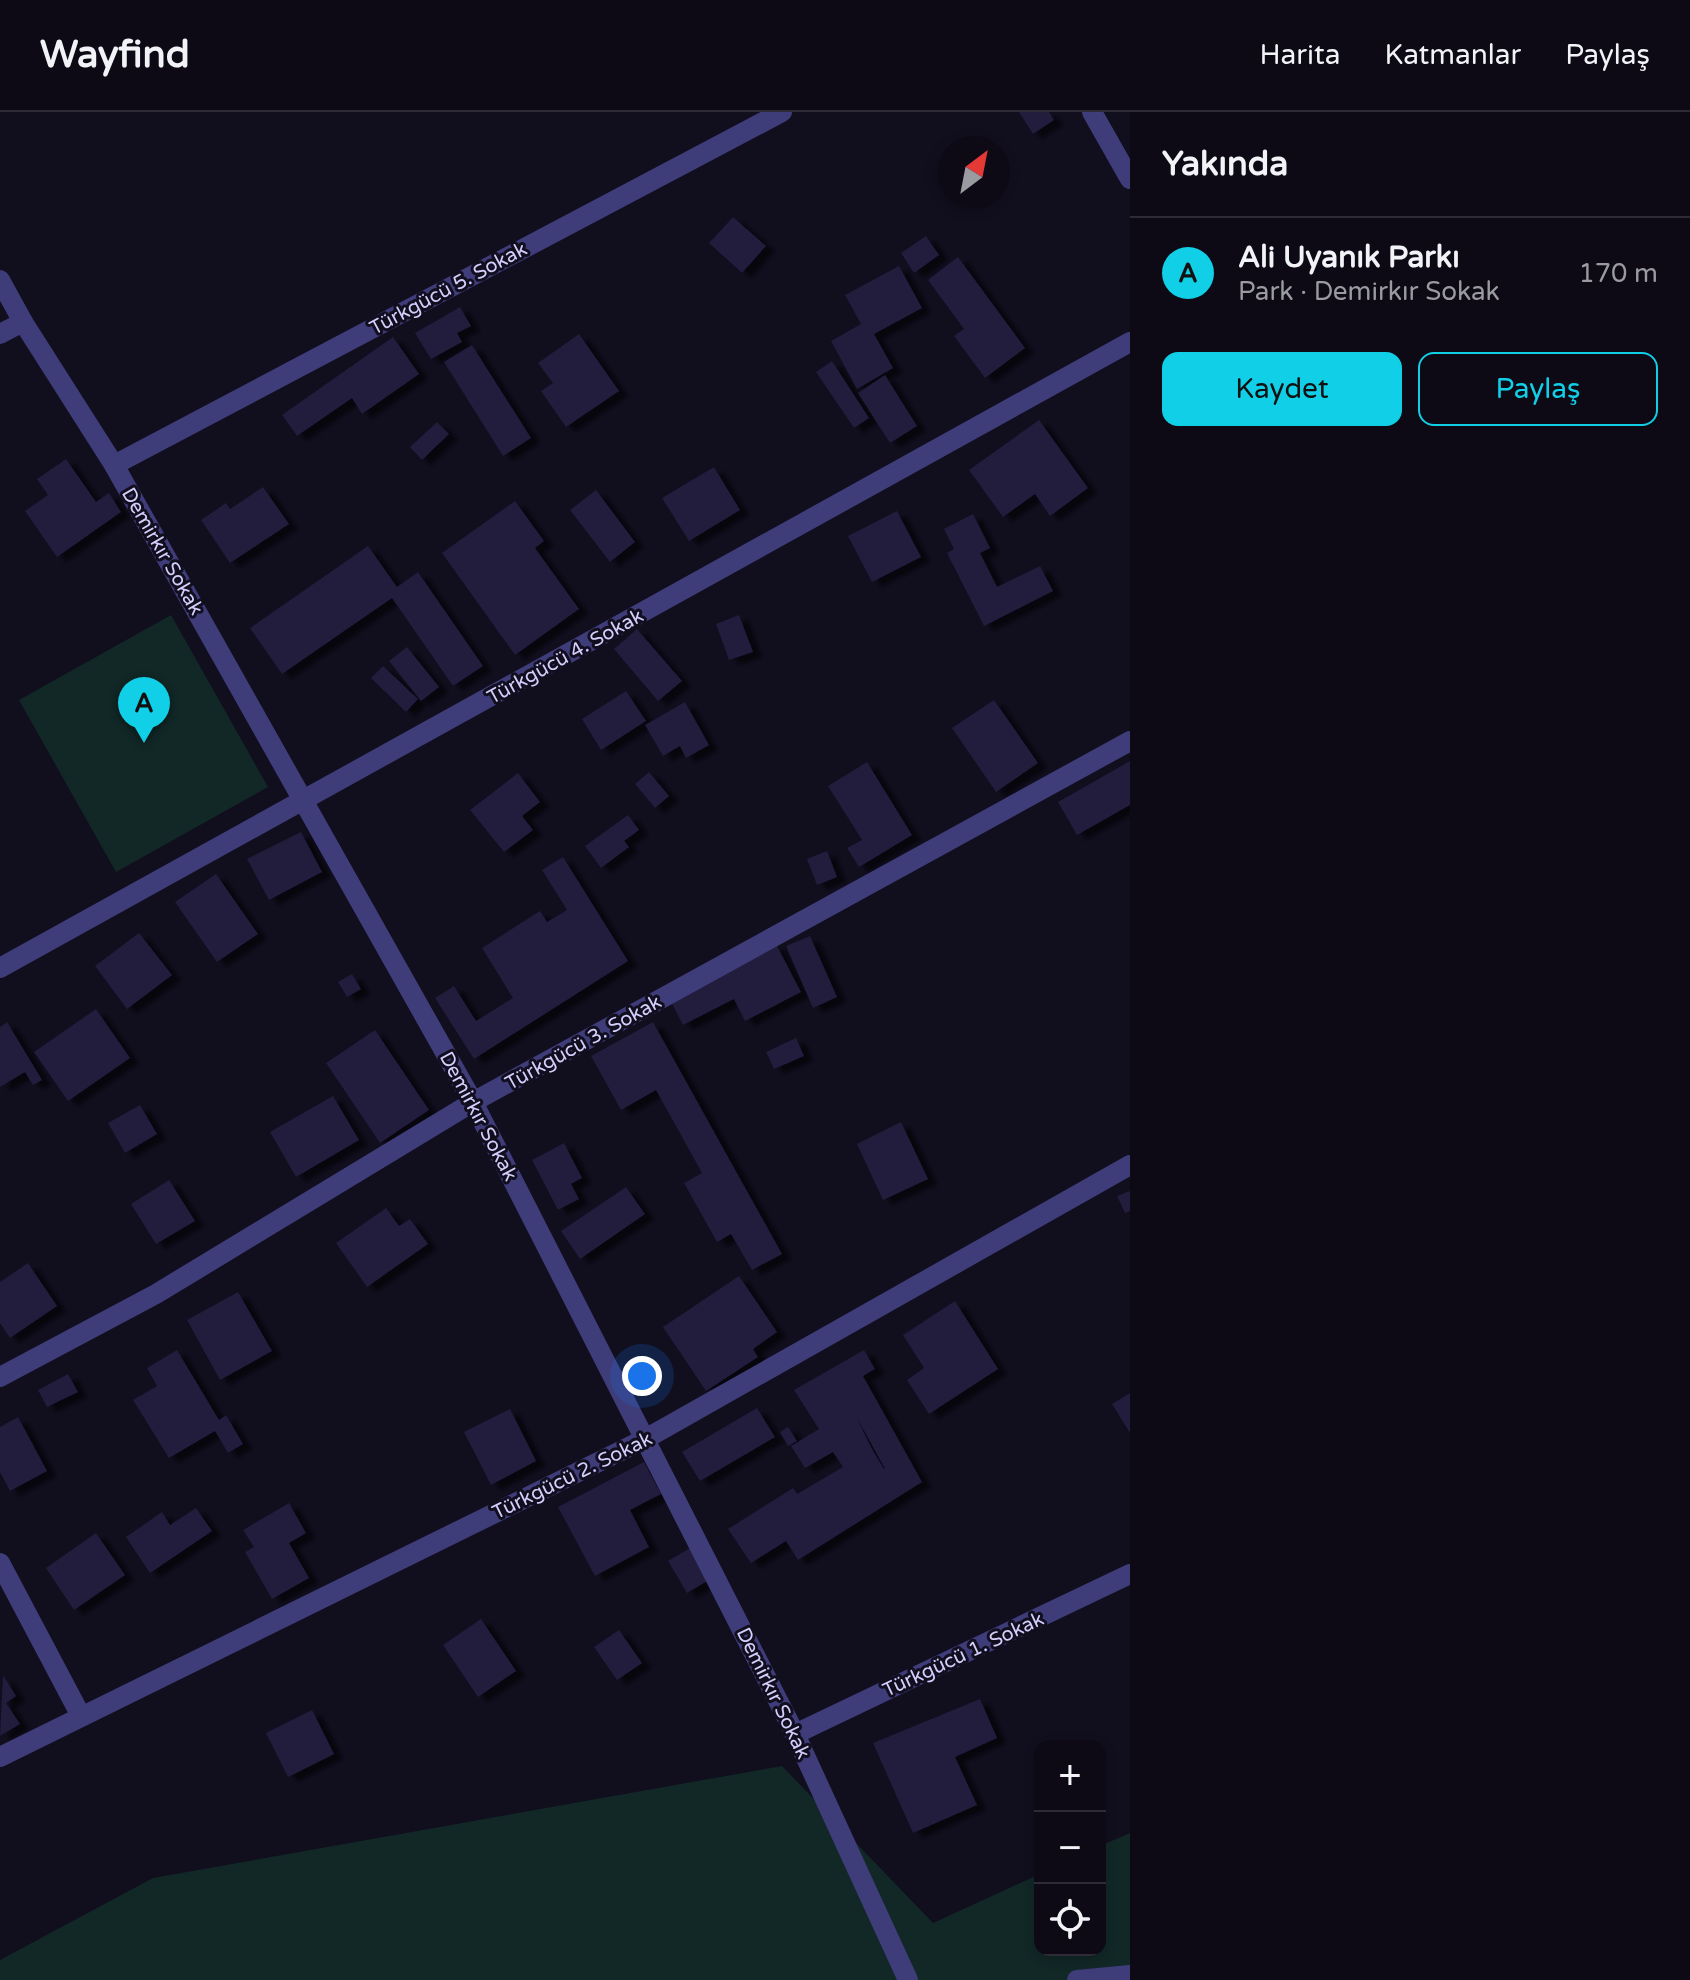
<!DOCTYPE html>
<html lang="tr">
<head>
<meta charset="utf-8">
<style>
	:root { --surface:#0d0a16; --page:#1b1823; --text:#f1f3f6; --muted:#9a9aa1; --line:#2d2b35; --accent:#10cfe6 }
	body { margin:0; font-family:"Varela Round",sans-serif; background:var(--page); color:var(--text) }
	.controls { position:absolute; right:24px; bottom:24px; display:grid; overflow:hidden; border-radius:16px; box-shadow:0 4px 12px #0003 }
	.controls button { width:72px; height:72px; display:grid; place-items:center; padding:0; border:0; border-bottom:2px solid var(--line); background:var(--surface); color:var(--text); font:40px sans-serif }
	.compass { position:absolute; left:938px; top:24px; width:72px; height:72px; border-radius:50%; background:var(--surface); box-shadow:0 4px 12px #0003; rotate:32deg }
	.you { position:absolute; left:642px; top:1264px; width:28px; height:28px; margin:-20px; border:6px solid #fff; border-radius:50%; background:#1a73e8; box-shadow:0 0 0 12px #1a73e833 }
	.badge { display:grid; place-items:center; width:52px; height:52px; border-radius:50%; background:var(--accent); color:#111; font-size:26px; font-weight:700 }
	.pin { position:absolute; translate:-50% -66px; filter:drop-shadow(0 2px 4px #0008) }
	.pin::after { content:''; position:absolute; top:42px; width:28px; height:24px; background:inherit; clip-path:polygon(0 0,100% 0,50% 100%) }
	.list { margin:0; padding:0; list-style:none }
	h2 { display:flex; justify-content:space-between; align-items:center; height:104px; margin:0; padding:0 32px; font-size:34px }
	h2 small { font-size:26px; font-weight:400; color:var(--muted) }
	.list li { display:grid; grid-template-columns:52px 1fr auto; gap:24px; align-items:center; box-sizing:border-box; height:112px; padding:0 32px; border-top:2px solid var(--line) }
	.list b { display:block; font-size:30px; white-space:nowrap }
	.list p { margin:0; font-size:26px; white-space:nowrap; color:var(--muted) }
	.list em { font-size:26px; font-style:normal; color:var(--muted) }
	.actions { display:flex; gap:16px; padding:24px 32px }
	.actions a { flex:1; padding:18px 0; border:2px solid var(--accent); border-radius:16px; text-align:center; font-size:28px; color:var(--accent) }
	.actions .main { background:var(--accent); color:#111 }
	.icon { flex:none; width:44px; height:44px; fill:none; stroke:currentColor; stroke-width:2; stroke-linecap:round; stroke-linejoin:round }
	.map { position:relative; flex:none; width:1130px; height:1868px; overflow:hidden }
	header { display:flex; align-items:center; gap:48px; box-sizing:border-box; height:112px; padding:0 40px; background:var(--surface); border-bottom:2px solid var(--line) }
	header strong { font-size:38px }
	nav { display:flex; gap:44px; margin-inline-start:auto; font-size:28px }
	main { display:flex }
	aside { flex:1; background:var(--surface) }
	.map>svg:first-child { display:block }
</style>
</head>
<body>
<header>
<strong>Wayfind</strong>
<nav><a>Harita</a><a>Katmanlar</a><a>Paylaş</a></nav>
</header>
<main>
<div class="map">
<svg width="1130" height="1868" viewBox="0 0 1130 1868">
	<defs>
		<filter id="shadow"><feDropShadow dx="9" dy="5" stdDeviation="2" flood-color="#0009"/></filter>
	</defs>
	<rect width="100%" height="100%" fill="#110e1e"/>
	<g fill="#112827">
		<polygon points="171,503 268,675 116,760 19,588"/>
		<polygon points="782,1654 933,1811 1040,1762 1040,1838 1100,1838 1100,1734 1130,1721 1130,1868 0,1868 0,1848 153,1766"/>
	</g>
	<g fill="#221b3e" fill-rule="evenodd" filter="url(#shadow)">
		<polygon points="1019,0 1049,0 1054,8 1033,22"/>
		<polygon points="733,105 766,134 742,161 709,131"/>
		<polygon points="926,124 939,143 914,161 901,141"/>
		<polygon points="958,145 1025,236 985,266 954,224 964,217 928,168"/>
		<polygon points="899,154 922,196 874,222 893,256 857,277 831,229 861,212 845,183"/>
		<polygon points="460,195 471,214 457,221 462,230 431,247 415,221"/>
		<polygon points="579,222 619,279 566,315 541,279 553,271 538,251"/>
		<polygon points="393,225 419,262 362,302 352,286 297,324 282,303"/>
		<polygon points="472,233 531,326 503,344 444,250"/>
		<polygon points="832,249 869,306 854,316 816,260"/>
		<polygon points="885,263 917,314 890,331 858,281"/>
		<polygon points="1039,308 1088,376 1050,404 1035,382 1003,405 969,358"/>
		<polygon points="437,310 449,322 422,348 410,335"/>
		<polygon points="66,347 96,390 109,381 121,400 57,445 25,399 48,383 37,367"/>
		<polygon points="714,355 740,398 689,429 662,386"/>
		<polygon points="263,375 289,412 230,451 201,408 226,391 230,397"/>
		<polygon points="596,378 635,430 610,450 570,398"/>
		<polygon points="515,389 544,429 535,436 579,497 515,543 442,441"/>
		<polygon points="897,399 921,445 872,470 848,424"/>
		<polygon points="973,402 990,436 980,441 997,475 1040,454 1053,479 984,514 947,441 954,437 944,417"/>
		<polygon points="368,434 397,475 418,460 483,554 453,574 392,486 282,562 250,516"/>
		<polygon points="739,503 753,540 729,548 716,512"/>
		<polygon points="637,517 682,569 658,589 614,537"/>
		<polygon points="407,535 439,575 421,589 389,549"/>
		<polygon points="383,554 418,587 406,600 371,566"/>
		<polygon points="626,579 646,609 601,638 582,607"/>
		<polygon points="994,588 1038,651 996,680 952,616"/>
		<polygon points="685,590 709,633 686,646 680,634 663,644 645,613"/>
		<polygon points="1130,649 1130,693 1077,723 1058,690"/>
		<polygon points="867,650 912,723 859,755 847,736 862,728 828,674"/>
		<polygon points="649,660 669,684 655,696 635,672"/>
		<polygon points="518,661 540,690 522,704 533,718 504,740 470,698"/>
		<polygon points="628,703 639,718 624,729 629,735 601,756 585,734"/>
		<polygon points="301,720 322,760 269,788 247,747"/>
		<polygon points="827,739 837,765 817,773 807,747"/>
		<polygon points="563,745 628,849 474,947 435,886 454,874 476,909 513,886 482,836 540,799 547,810 567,798 542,758"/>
		<polygon points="216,762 258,822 217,850 175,790"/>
		<polygon points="139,821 172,863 127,897 95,854"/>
		<polygon points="810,824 837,885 813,896 786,834"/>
		<polygon points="776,832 801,880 745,909 734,887 683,913 669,886"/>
		<polygon points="352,862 361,877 347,885 338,870"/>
		<polygon points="96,897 130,946 68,989 34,940"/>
		<polygon points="7,910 42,968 33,973 25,960 0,975 0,915"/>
		<polygon points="653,910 782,1142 752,1158 731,1122 717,1130 684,1071 702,1061 656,978 621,998 591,944"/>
		<polygon points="375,918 429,998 380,1031 326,951"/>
		<polygon points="796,926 804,944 774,957 766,940"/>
		<polygon points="333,984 359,1028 296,1065 270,1020"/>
		<polygon points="140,993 157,1022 125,1041 108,1011"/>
		<polygon points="901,1010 928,1067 883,1088 857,1032"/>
		<polygon points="564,1031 582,1066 571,1072 579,1087 558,1098 532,1048"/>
		<polygon points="169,1068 195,1109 156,1132 131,1092"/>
		<polygon points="626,1075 645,1102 580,1147 561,1119"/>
		<polygon points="1130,1079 1130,1099 1125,1101 1117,1084"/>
		<polygon points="386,1096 399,1114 410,1107 428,1132 367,1175 336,1131"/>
		<polygon points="28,1151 57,1194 10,1226 0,1211 0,1170"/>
		<polygon points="739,1164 777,1220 753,1237 758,1245 706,1279 663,1215"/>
		<polygon points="238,1180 272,1239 220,1268 187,1208"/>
		<polygon points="955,1189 998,1257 929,1302 907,1268 924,1256 903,1223"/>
		<polygon points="177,1238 219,1308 226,1303 243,1332 228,1341 215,1319 169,1346 133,1288 157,1274 147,1256"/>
		<path d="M 864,1238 L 875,1257 L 863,1264 L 922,1370 L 798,1448 L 786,1429 L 751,1451 L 728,1417 L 793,1376 L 797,1382 L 843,1355 L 833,1340 L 805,1356 L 791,1334 L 819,1317 L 794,1278 ZM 856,1304 L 885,1357 L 884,1357 L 872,1337 Z"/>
		<polygon points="68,1262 78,1280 47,1295 38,1278"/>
		<polygon points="1130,1281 1130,1321 1112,1292"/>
		<polygon points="757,1296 775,1325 700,1369 682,1340"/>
		<polygon points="510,1297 536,1349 491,1373 464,1320"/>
		<polygon points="18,1305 47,1359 10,1379 0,1360 0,1315"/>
		<polygon points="788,1315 797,1329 788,1334 780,1320"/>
		<polygon points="644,1350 661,1382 630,1398 649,1435 595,1464 558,1395"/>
		<polygon points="289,1391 306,1421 289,1431 309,1466 272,1487 245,1440 254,1435 243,1418"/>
		<polygon points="196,1396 212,1419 150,1461 126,1425 162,1400 170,1413"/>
		<polygon points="96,1421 125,1463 74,1498 46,1456"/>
		<polygon points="695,1433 714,1465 687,1481 668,1449"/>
		<polygon points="481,1507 516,1559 478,1585 443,1533"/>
		<polygon points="619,1518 642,1551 617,1568 594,1535"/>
		<polygon points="3,1563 16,1584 6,1591 20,1612 0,1624"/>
		<polygon points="980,1587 997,1626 955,1645 977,1693 913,1721 873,1631"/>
		<polygon points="312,1598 334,1642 288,1665 266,1621"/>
	</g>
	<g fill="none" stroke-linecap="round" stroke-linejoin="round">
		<g stroke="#3f3c7a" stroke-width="20">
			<polyline points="1092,0 1130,67"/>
			<polyline points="0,168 23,210 114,353 473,990 795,1622 908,1868"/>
			<polyline points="0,222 23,210"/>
			<polyline points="114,353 782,0"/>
			<polyline points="0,856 1130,230"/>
			<polyline points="0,1265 156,1182 473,990 1130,629"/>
			<polyline points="0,1451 81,1604"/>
			<polyline points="795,1622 1130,1462"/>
			<polyline points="0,1645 647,1326 1130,1053"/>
			<polyline points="1077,1868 1130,1863"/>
		</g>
	</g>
	<g text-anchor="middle" stroke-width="6" stroke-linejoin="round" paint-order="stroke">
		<g font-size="20" fill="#d4cefc" stroke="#110e1e">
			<text transform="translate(448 176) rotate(-28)" y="7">Türkgücü 5. Sokak</text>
			<text transform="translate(163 439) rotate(60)" y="7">Demirkır Sokak</text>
			<text transform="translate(565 544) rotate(-29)" y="7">Türkgücü 4. Sokak</text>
			<text transform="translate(583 930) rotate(-29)" y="7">Türkgücü 3. Sokak</text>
			<text transform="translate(479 1004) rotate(62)" y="7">Demirkır Sokak</text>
			<text transform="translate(572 1363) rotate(-26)" y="7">Türkgücü 2. Sokak</text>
			<text transform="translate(963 1542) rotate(-25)" y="7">Türkgücü 1. Sokak</text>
			<text transform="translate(774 1581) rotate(64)" y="7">Demirkır Sokak</text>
		</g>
	</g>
</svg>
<div class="controls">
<button>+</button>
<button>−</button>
<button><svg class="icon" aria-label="locate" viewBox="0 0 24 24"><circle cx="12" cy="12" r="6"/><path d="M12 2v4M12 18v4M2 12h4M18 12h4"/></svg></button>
</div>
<svg class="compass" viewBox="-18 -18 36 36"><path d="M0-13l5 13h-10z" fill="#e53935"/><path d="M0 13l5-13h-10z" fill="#9a9aa1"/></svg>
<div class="you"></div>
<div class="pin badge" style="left:144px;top:631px">A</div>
</div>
<aside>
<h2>Yakında<small></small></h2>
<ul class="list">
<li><span class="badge">A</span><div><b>Ali Uyanık Parkı</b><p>Park · Demirkır Sokak</p></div><em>170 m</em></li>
</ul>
<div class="actions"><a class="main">Kaydet</a><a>Paylaş</a></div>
</aside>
</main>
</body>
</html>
